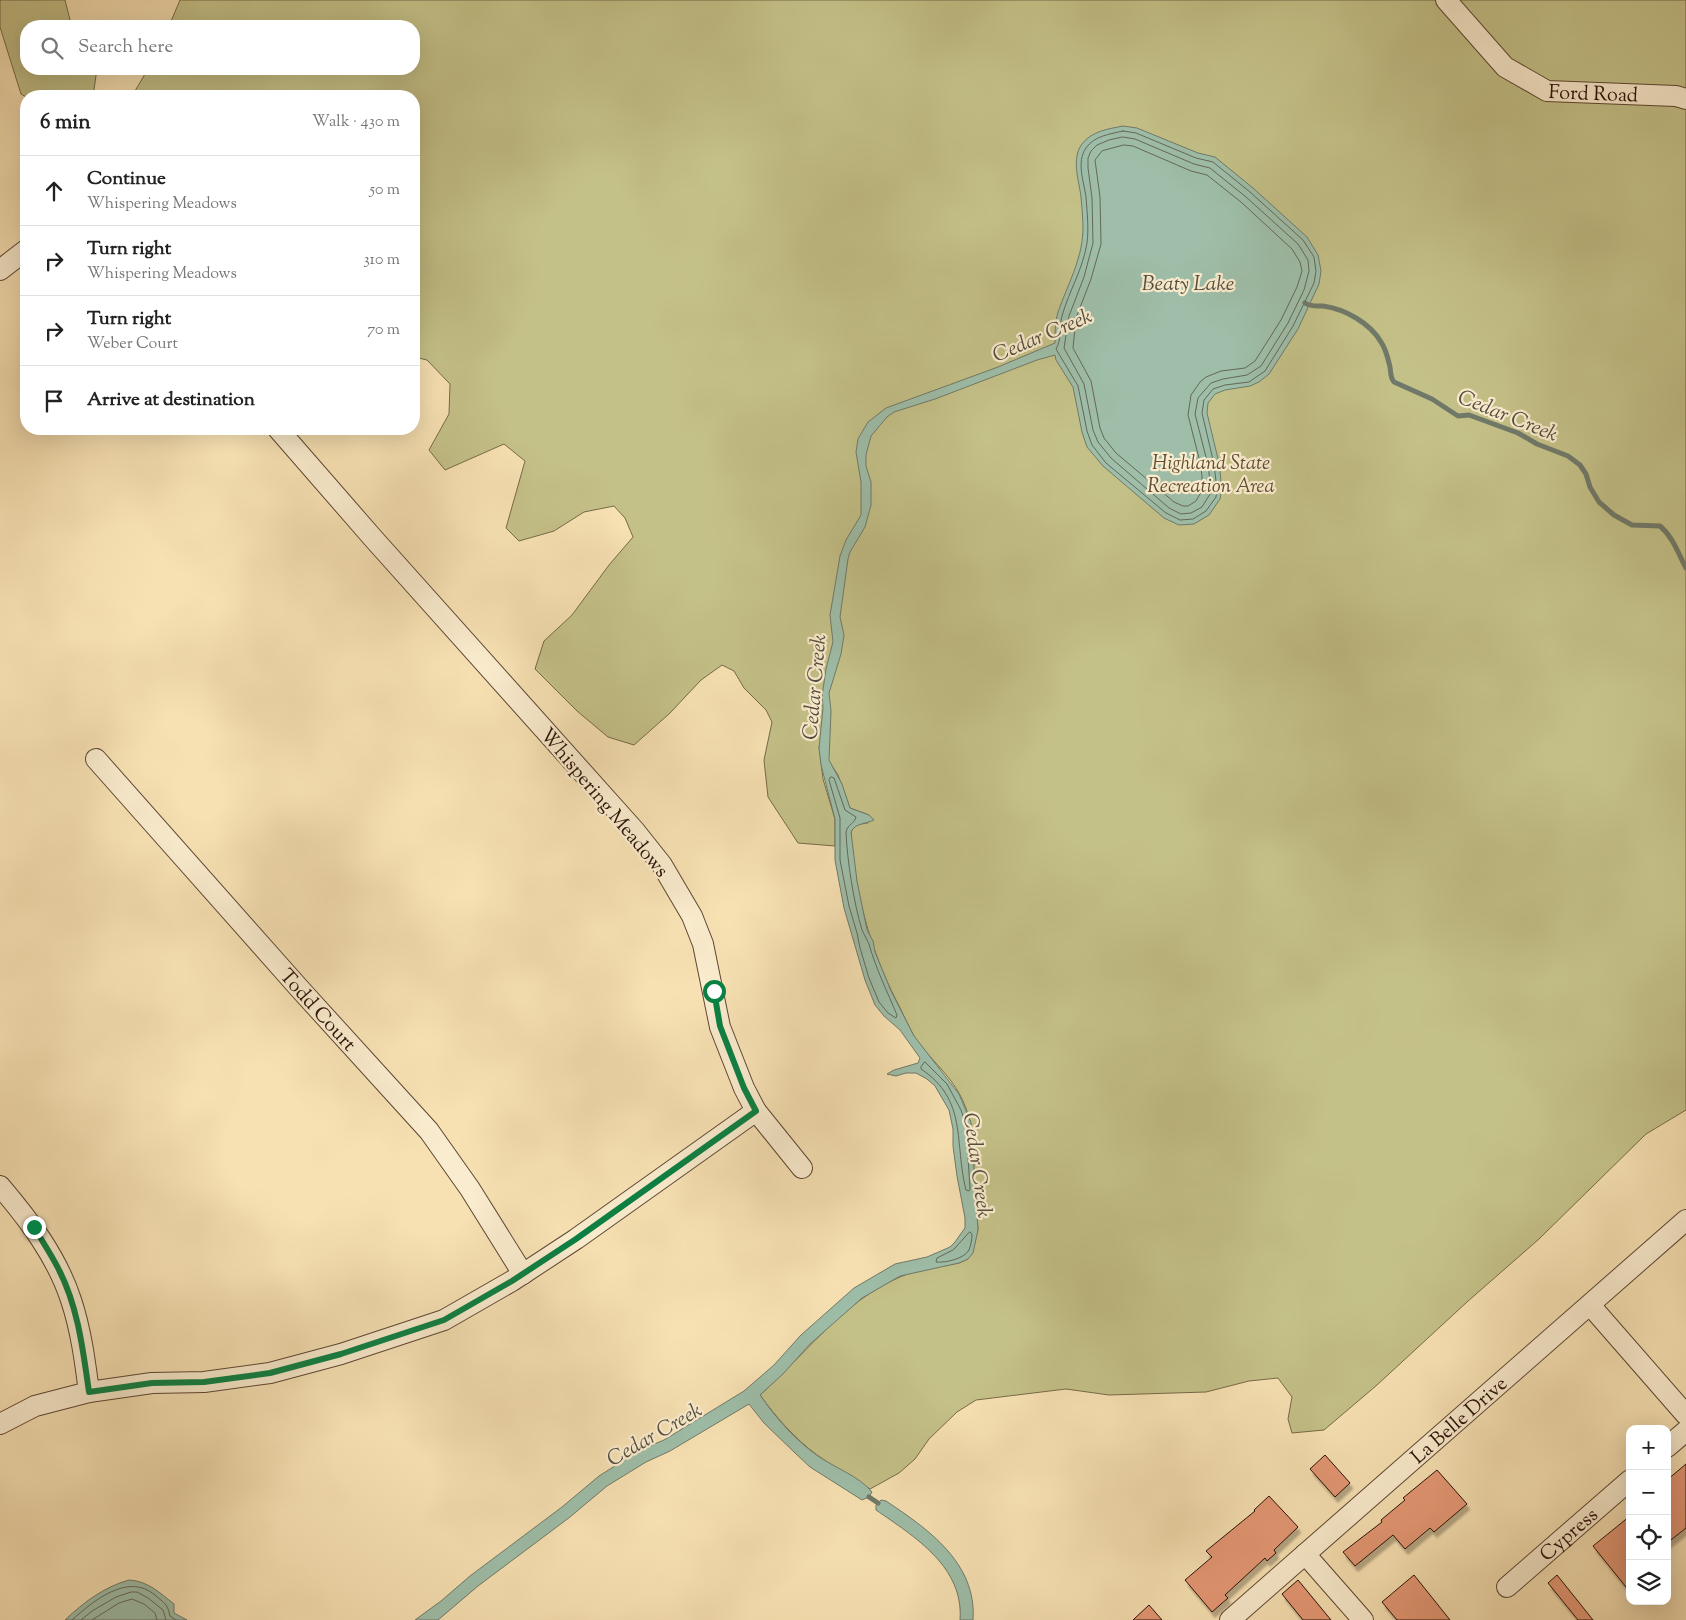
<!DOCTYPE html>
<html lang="en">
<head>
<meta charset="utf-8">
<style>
	:root { --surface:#fff; --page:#f6f6f6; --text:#222; --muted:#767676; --line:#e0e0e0 }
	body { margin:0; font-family:"Sorts Mill Goudy",serif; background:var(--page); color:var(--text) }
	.controls { position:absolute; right:15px; bottom:15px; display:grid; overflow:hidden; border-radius:10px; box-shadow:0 5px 20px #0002 }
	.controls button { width:45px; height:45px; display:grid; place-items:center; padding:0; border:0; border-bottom:1px solid var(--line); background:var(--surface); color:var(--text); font:25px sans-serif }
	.stop { position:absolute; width:15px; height:15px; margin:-11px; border:4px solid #0b8043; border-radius:50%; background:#fff }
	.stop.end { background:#0b8043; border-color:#fff; box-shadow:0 1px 5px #0008 }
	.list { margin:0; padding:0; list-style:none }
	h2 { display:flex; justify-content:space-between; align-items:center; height:65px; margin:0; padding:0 20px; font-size:21px }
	h2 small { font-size:16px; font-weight:400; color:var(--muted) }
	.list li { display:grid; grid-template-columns:32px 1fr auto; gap:15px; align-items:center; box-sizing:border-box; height:70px; padding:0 20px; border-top:1px solid var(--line) }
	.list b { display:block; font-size:19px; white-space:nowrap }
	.list p { margin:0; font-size:16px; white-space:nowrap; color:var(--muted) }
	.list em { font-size:16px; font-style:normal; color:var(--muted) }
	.icon { flex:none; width:28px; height:28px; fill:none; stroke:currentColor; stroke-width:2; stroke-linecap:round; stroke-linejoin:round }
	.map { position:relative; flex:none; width:1686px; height:1620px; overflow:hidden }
	.search { position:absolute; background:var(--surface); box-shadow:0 5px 20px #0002; left:20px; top:20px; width:400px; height:55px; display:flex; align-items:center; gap:12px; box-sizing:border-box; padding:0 18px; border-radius:20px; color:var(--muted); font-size:19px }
	.panel { position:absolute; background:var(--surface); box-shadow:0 5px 20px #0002; left:20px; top:90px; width:400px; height:345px; border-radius:20px }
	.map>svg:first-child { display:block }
</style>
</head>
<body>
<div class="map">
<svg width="1686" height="1620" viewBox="0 0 1686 1620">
	<defs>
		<filter id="shadow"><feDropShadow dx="3" dy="5.5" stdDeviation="1" flood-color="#0004"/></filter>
	</defs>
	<rect width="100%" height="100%" fill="#f7e1b3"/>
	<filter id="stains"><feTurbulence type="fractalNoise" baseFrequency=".004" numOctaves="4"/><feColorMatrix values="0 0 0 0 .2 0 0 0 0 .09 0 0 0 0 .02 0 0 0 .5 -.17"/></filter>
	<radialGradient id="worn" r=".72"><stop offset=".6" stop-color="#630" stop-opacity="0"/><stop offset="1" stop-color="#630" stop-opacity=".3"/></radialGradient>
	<g fill="#c4c188" stroke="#776a48">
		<polygon points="0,0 65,0 70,20 74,26 26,26 26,69 97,69 93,96 26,97 21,94 0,27"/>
		<path d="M 180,0 L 1686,0 L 1686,1110 L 1646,1134 L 1539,1239 L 1467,1302 L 1377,1385 L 1324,1430 L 1292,1433 L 1288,1419 L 1292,1397 L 1278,1378 L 1249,1381 L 1206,1392 L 1109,1395 L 1066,1389 L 976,1400 L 957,1412 L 929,1439 L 915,1459 L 899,1473 L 870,1489 C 853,1477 833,1467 817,1455 C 794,1438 776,1417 760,1395 C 805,1355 843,1301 900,1277 C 918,1269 940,1267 959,1263 L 968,1259 L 978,1230 L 971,1124 C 968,1114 965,1104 960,1095 C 949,1074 929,1058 915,1038 C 908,1026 903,1013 896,1000 C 871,952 853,887 851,832 C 854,824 861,824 868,823 L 869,815 L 850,808 L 838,775 L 819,746 L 823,779 L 835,819 L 835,846 L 798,843 L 768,797 L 764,760 L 772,722 L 766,710 L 744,688 L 734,671 L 722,665 L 701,680 L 670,713 L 634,745 L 608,737 L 577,711 L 535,669 L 544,641 L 572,615 L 609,565 L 633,537 L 625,518 L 614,506 L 584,512 L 554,531 L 519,541 L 506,528 L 525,461 L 504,444 L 445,470 L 429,450 L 449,414 L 450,384 L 427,360 L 414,357 L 414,293 L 416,290 L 414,287 L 414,96 L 132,96 L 148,69 L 414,69 L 414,26 L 169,26 Z"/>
	</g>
	<g fill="#9ebea9" stroke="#707969">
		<path d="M 1123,126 L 1137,128 L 1198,153 L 1215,157 L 1253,188 L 1307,237 L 1318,255 L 1321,271 L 1319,284 L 1298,329 L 1269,374 L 1259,382 L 1250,386 L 1225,390 L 1215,394 L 1208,403 L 1207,413 L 1219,463 L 1222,490 L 1220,499 L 1209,515 L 1194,524 L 1179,525 L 1164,518 L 1103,466 L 1087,447 L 1082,432 L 1073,387 L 1056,360 L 1055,355 L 1037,360 L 935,399 L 894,412 L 887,417 L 871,436 L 866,455 L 866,466 L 871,482 L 871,505 L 865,527 L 850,552 L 848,559 L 840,617 L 844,635 L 841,654 L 829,693 L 831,711 L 829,760 L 842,784 L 850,808 L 869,815 L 874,820 C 866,824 855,823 851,832 L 857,881 L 867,930 L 873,941 L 875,952 L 891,991 L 914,1036 L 959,1094 L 971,1123 L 978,1230 L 973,1253 L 968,1259 L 959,1263 L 900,1276 L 862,1298 L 810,1344 L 783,1374 L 760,1395 C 776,1418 795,1440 818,1456 C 835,1468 859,1476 872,1492 L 869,1497 L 862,1500 L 810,1467 L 794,1452 L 764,1423 L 749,1404 L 670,1451 L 646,1462 L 607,1486 L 570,1517 L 478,1586 L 438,1620 L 415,1620 L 441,1601 L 470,1576 L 562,1507 L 599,1476 L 640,1450 L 664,1440 L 744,1391 L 774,1365 L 801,1335 L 854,1288 L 895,1264 L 927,1257 L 950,1247 L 955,1242 L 965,1228 L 965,1218 L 957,1176 L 953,1146 L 953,1129 L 949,1110 L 935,1086 L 927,1079 L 916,1073 L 906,1073 L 896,1076 L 887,1074 L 894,1070 L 918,1063 L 920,1058 L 900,1030 L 884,1016 L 875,1005 L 865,980 L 844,908 L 835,860 L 835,819 L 821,765 L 819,748 L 823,708 L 822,696 L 826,669 L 833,642 L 830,615 L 840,556 L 846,540 L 861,515 L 861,482 L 856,452 L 858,439 L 868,422 L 886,408 L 998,367 L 1055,343 C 1055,332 1055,322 1058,312 C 1067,286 1082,260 1083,231 C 1083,220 1082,208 1081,197 C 1079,180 1071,159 1082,144 C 1092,131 1108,129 1123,126 Z"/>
		<path d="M 881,1500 L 886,1501 C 928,1529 977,1563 973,1620 L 960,1620 C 964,1567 915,1537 876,1510 L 876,1505 Z"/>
		<path d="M 129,1580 C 148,1581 160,1593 174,1604 L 174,1613 L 187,1620 L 65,1620 C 84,1602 104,1587 129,1580 Z"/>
	</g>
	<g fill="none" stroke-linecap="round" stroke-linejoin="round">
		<g stroke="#646858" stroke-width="1">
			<path d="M 1123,131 L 1136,133 L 1196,158 L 1213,162 L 1250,192 L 1303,240 L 1314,257 L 1316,271 L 1314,283 L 1293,326 L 1265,371 L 1249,382 L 1225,385 L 1213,389 L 1204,400 L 1202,413 L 1214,464 L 1217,490 L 1216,497 L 1206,511 L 1193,519 L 1180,520 L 1166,513 L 1106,463 L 1092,445 L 1087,431 L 1078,386 L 1056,349 C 1062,339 1059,327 1062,316 C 1069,291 1083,269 1087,243 C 1089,229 1087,211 1086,197 C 1084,182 1076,162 1086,148 C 1094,136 1110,134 1123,131 Z"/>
			<polygon points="1123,137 1135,139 1194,164 1210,168 1246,197 1298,244 1308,260 1309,271 1304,290 1288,323 1261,366 1247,375 1223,379 1211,383 1198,398 1195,414 1208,465 1211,489 1210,494 1202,507 1191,513 1181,514 1169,508 1111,458 1098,442 1093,430 1084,384 1064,348 1069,316 1084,277 1093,243 1092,198 1088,168 1088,158 1091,151 1097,145 1109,140"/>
			<polygon points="1124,145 1133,146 1191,171 1207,175 1241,202 1292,249 1300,262 1302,271 1297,287 1281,320 1255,361 1245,368 1221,371 1206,377 1200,382 1191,395 1188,415 1201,466 1203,489 1196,501 1188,506 1183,506 1174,502 1116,453 1104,438 1100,428 1091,381 1073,348 1076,318 1091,279 1101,244 1100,197 1095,160 1102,151"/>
			<path d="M 831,777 L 834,778 L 845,810 L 856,817 C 855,823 848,824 846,832 C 847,860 854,904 862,930 C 864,935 867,939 869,944 C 876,969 887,991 897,1015 L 896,1018 L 888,1013 L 879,1002 L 869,978 L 860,948 L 857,933 L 849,906 L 840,860 L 840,818 L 829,780 Z"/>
			<path d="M 925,1062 L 947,1084 L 961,1110 L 966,1125 L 970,1189 L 969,1191 L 966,1190 C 954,1143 968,1100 921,1069 L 921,1067 Z"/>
			<path d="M 970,1232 L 972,1234 C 972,1239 971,1245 969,1250 C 964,1259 945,1263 936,1262 L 937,1258 L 953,1250 Z"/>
			<path d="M 72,1620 C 93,1601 128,1572 155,1595 C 165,1604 167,1603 170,1616 L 176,1620"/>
			<polyline points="81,1620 92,1611 116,1597 131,1592 137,1592 148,1598 163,1610 166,1620"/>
			<polyline points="92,1620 119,1603 132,1599 144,1604 155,1613 157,1620"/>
		</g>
		<g stroke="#707969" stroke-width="5">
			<path d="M 1305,303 C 1311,307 1316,306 1323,306 C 1345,309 1370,323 1381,342 C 1386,349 1388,359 1390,367 C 1391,373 1390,377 1394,382 L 1432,399 L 1458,416 L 1469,415 L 1518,433 L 1537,444 L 1568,456 L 1580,465 L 1586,474 L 1590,487 L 1599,502 L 1614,515 L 1632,525 L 1660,526 C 1673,537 1678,553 1686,568"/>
			<polyline points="869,1497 878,1503"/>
		</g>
	</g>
	<g fill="#e49875" stroke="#2a1208" filter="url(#shadow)">
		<polygon points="1325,1455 1350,1483 1335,1497 1310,1469"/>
		<polygon points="1686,1464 1686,1528 1667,1543 1667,1480"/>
		<polygon points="1437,1470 1467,1504 1434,1532 1430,1528 1405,1549 1393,1535 1355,1566 1343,1552 1382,1522 1381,1520 1405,1500 1403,1498"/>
		<polygon points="1269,1496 1298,1527 1274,1550 1276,1553 1267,1561 1265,1558 1225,1595 1228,1598 1212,1612 1185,1580 1212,1557 1206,1551 1255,1511 1254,1510"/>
		<polygon points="1630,1516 1630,1592 1593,1546"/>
		<polygon points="1414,1575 1450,1620 1397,1620 1382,1602"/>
		<polygon points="1557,1575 1593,1620 1578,1620 1548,1583"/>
		<polygon points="1298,1580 1331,1620 1303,1620 1282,1594"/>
		<polygon points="1149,1605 1162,1620 1133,1620"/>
	</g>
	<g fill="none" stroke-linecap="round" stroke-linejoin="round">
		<g stroke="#5d4633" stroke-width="22">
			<g id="minor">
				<path id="s1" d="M 1446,0 L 1505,67 L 1547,91 L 1676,96 L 1686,99"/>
				<polyline points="0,270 26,250"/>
				<path id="s2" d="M 96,759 L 299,988 L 429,1131 L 470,1189 L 523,1274"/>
				<polyline points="756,1111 802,1168"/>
				<path d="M 0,1186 C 29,1220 57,1257 71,1300 C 81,1330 85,1361 89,1392"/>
				<polyline points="1590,1305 1686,1415"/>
				<polyline points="0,1424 35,1406 89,1392 152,1383 204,1382 270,1373 341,1354 444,1320 512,1281 576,1239 756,1111 744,1088 720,1027 703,944 692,916 662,865 635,831 372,537 278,429"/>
				<polyline points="1667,1447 1686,1431"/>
				<polyline points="1305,1554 1363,1620"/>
				<path id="s3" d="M 1507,1587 L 1630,1480"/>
				<path id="s4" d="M 1230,1620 L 1686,1220"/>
			</g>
		</g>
		<use href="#minor" stroke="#faecce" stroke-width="20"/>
	</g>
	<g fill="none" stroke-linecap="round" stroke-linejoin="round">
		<path stroke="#0b8043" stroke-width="6" d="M 34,1227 C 42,1241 51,1254 58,1268 C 78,1306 83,1350 89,1392 L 152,1383 L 204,1382 L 270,1373 L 341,1354 L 444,1320 L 512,1281 L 576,1239 L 756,1111 L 744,1088 L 720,1026 L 714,991"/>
	</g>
	<g text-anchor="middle" stroke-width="4.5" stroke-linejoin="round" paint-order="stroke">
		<g font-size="20" fill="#2a1208" stroke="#faecce">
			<text dy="7" stroke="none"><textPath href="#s1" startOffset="184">Ford Road</textPath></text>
			<text transform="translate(605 802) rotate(50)" y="7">Whispering Meadows</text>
			<text dy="7" stroke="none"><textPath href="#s2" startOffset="335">Todd Court</textPath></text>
			<text dy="7" stroke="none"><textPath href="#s4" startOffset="304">La Belle Drive</textPath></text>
			<text dy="7" stroke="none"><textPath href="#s3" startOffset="81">Cypress</textPath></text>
		</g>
		<g font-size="20" font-style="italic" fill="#604f35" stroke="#faecce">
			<text x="1211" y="469">Highland State<tspan x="1211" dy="23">Recreation Area</tspan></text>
		</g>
		<g font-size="21" font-style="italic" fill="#534e40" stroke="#faecce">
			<text x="1188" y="290">Beaty Lake</text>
			<text transform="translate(1042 335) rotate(-23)" y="7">Cedar Creek</text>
			<text transform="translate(1508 415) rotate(22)" y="7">Cedar Creek</text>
			<text transform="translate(814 687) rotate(-85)" y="7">Cedar Creek</text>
			<text transform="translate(978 1165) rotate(82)" y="7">Cedar Creek</text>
			<text transform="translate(654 1434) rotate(-30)" y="7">Cedar Creek</text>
		</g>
	</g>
	<rect width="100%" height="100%" filter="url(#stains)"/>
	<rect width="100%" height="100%" fill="url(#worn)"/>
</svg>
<div class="controls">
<button>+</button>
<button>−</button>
<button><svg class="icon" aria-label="locate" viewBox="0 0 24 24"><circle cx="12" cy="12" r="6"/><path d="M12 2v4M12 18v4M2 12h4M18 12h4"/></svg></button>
<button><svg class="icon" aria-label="layers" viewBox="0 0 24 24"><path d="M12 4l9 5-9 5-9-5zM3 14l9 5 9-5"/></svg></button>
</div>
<div class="stop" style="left:714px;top:991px"></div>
<div class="stop end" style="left:34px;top:1227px"></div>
<div class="search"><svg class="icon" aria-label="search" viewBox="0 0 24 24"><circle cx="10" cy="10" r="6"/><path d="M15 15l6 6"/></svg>Search here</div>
<section class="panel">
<h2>6 min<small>Walk · 430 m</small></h2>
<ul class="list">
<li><svg class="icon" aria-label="ahead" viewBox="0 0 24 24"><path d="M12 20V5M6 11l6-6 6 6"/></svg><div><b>Continue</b><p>Whispering Meadows</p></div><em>50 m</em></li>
<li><svg class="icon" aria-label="right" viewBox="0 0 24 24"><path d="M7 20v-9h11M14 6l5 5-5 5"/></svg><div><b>Turn right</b><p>Whispering Meadows</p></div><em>310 m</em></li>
<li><svg class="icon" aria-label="right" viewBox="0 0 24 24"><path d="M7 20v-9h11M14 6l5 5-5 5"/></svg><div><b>Turn right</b><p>Weber Court</p></div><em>70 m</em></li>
<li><svg class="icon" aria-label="arrive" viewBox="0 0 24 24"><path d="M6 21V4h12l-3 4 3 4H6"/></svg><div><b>Arrive at destination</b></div></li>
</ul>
</section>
</div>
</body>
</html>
